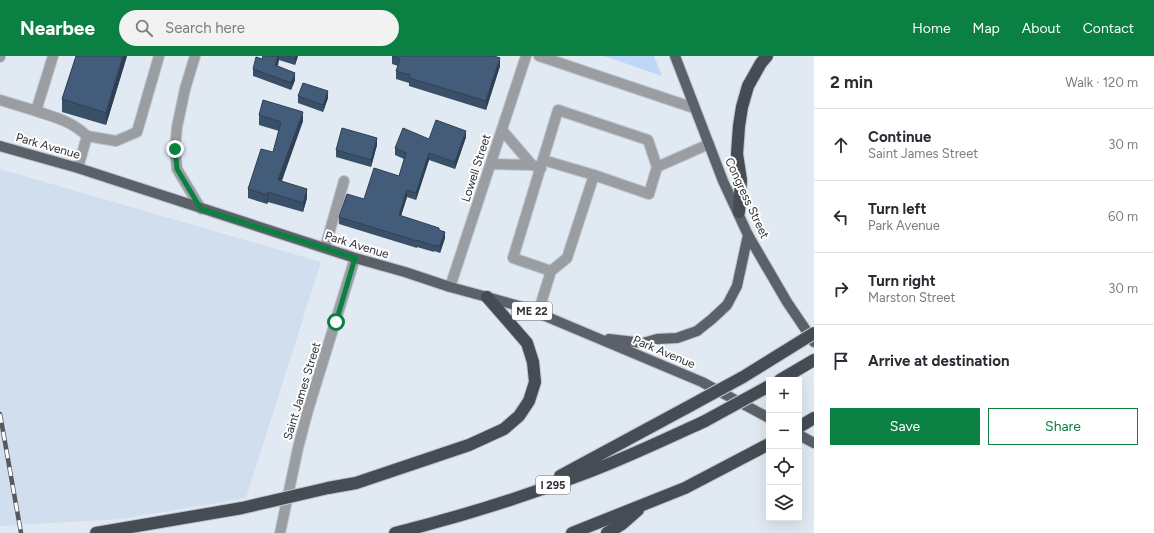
<!DOCTYPE html>
<html lang="en">
<head>
<meta charset="utf-8">
<style>
	:root { --surface:#fff; --page:#f2f2f3; --text:#2b2b33; --muted:#7c7c81; --line:#e1e1e2; --accent:#0b8043 }
	body { margin:0; font-family:Figtree,sans-serif; background:var(--page); color:var(--text) }
	.controls { position:absolute; right:12px; bottom:12px; display:grid; overflow:hidden; border-radius:0px; box-shadow:0 4px 16px #0002 }
	.controls button { width:36px; height:36px; display:grid; place-items:center; padding:0; border:0; border-bottom:1px solid var(--line); background:var(--surface); color:var(--text); font:20px sans-serif }
	.stop { position:absolute; width:12px; height:12px; margin:-9px; border:3px solid #0b8043; border-radius:50%; background:#fff }
	.stop.end { background:#0b8043; border-color:#fff; box-shadow:0 1px 4px #0008 }
	.list { margin:0; padding:0; list-style:none }
	h2 { display:flex; justify-content:space-between; align-items:center; height:52px; margin:0; padding:0 16px; font-size:17px }
	h2 small { font-size:13px; font-weight:400; color:var(--muted) }
	.list li { display:grid; grid-template-columns:26px 1fr auto; gap:12px; align-items:center; box-sizing:border-box; height:72px; padding:0 16px; border-top:1px solid var(--line) }
	.list b { display:block; font-size:15px; white-space:nowrap }
	.list p { margin:0; font-size:13px; white-space:nowrap; color:var(--muted) }
	.list em { font-size:13px; font-style:normal; color:var(--muted) }
	.actions { display:flex; gap:8px; padding:12px 16px }
	.actions a { flex:1; padding:9px 0; border:1px solid var(--accent); border-radius:0px; text-align:center; font-size:14px; color:var(--accent) }
	.actions .main { background:var(--accent); color:#fff }
	.icon { flex:none; width:22px; height:22px; fill:none; stroke:currentColor; stroke-width:2; stroke-linecap:round; stroke-linejoin:round }
	.map { position:relative; flex:none; width:814px; height:477px; overflow:hidden }
	header { display:flex; align-items:center; gap:24px; box-sizing:border-box; height:56px; padding:0 20px; background:var(--accent); color:#fff }
	header strong { font-size:19px }
	nav { display:flex; gap:22px; margin-inline-start:auto; font-size:14px }
	.search { width:280px; height:36px; background:var(--page); display:flex; align-items:center; gap:10px; box-sizing:border-box; padding:0 14px; border-radius:22px; color:var(--muted); font-size:15px }
	main { display:flex }
	aside { flex:1; background:var(--surface) }
	.map>svg:first-child { display:block }
</style>
</head>
<body>
<header>
<strong>Nearbee</strong>
<div class="search"><svg class="icon" aria-label="search" viewBox="0 0 24 24"><circle cx="10" cy="10" r="6"/><path d="M15 15l6 6"/></svg>Search here</div>
<nav><a>Home</a><a>Map</a><a>About</a><a>Contact</a></nav>
</header>
<main>
<div class="map">
<svg width="814" height="477" viewBox="0 0 814 477">
	<rect width="100%" height="100%" fill="#e1e9f3"/>
	<polygon fill="#d1deee" points="0,113 321,206 246,442 121,463 0,470"/>
	<polygon fill="#bdd7f7" points="604,0 654,0 662,20"/>
	<g fill="none" stroke-linecap="round" stroke-linejoin="round">
		<g stroke="#bdc4cd" stroke-width="12">
			<g id="minor">
				<path d="M 53,0 L 36,55 C 57,62 71,65 87,80 L 78,112"/>
				<polyline points="195,0 185,33 177,71 175,93 177,113 201,153"/>
				<polyline points="539,0 694,52"/>
				<polyline points="0,1 0,0"/>
				<polyline points="0,44 36,55"/>
				<polyline points="502,74 532,109"/>
				<polyline points="87,80 116,85 137,76 159,0"/>
				<polyline points="543,104 594,119"/>
				<polyline points="491,108 532,109 541,112"/>
				<polyline points="657,111 709,88"/>
				<polyline points="325,192 344,125"/>
				<polyline points="450,231 526,0"/>
				<polyline points="538,257 551,215 513,202 558,54 648,84 657,111 649,138 594,119 567,202 551,215"/>
				<polyline points="280,477 298,392 308,354 355,202"/>
			</g>
		</g>
		<g stroke="#bdc4cd" stroke-width="12">
			<g id="major">
				<polyline points="675,0 723,125 748,179 787,246 814,286"/>
				<polyline points="0,90 78,112 355,202 405,216 450,231 487,241 526,252 702,326 769,362"/>
				<polyline points="609,283 643,287 657,283 677,282 697,275 712,263 727,249 737,230 748,179"/>
				<polyline points="799,379 814,387"/>
			</g>
		</g>
		<g stroke="#bdc4cd" stroke-width="14">
			<g id="highway">
				<polyline points="739,156 741,124 737,98 739,70 742,51 748,30 761,7 767,0"/>
				<polyline points="780,324 814,304"/>
				<polyline points="799,371 814,362"/>
				<polyline points="560,420 686,352"/>
				<polyline points="328,432 356,427 469,389 504,373 519,360 529,345 535,326 533,306 527,287 487,241"/>
				<polyline points="96,477 242,452"/>
				<path d="M 395,477 C 459,461 524,441 586,417 C 626,402 666,383 705,365"/>
				<polyline points="572,477 685,432 769,388"/>
				<polyline points="607,477 622,468 638,454"/>
			</g>
		</g>
		<use href="#minor" stroke="#9a9ea2" stroke-width="10"/>
		<use href="#major" stroke="#5b6168" stroke-width="10"/>
		<use href="#highway" stroke="#454c54" stroke-width="12"/>
		<g stroke="#565a5f" stroke-width="4.5">
			<polyline id="rail" points="0,358 21,477"/>
		</g>
		<use href="#rail" stroke="#fff" stroke-width="3" stroke-dasharray="9" stroke-linecap="butt"/>
		<g stroke="#bdc4cd" stroke-width="14" stroke-linecap="butt">
			<g id="highway-bridge">
				<polyline points="686,352 743,321 814,277"/>
				<polyline points="705,365 769,330"/>
				<polyline points="242,452 328,432"/>
			</g>
		</g>
		<use href="#highway-bridge" stroke="#454c54" stroke-width="12"/>
	</g>
	<g fill="#3a4f68">
		<polygon points="76,0 127,0 106,69 62,56 62,43"/>
		<polygon points="263,0 298,0 295,9 279,4 278,10 295,24 291,34 253,20 253,13 262,3"/>
		<polygon points="392,0 500,10 486,54 409,30 409,27 396,23 396,15 398,10 392,8"/>
		<polygon points="298,40 328,42 323,56 298,47"/>
		<polygon points="259,59 303,65 282,125 307,142 303,156 268,146 267,148 248,142 248,133 273,96 279,75 259,69"/>
		<polygon points="466,81 455,113 429,104 416,144 407,141 401,160 439,174 445,182 440,197 434,195 434,196 417,191 417,192 339,168 339,161 399,120 404,103 395,99 395,92 429,83"/>
		<polygon points="377,89 371,111 336,101 336,94"/>
	</g>
	<g fill="#2f4055">
		<polygon points="123,0 127,0 106,69 106,57"/>
		<polygon points="278,0 279,0 279,4 275,16 275,9"/>
		<polygon points="296,0 298,0 295,9 295,3"/>
		<polygon points="500,2 500,10 486,54 486,45"/>
		<polygon points="295,17 295,24 291,34 291,27"/>
		<polygon points="328,35 328,42 323,56 323,49"/>
		<polygon points="303,56 303,65 278,133 278,124"/>
		<polygon points="466,75 466,81 455,113 455,106"/>
		<polygon points="377,82 377,89 371,111 371,104"/>
		<polygon points="429,97 429,104 416,144 416,137"/>
		<polygon points="307,133 307,142 303,156 303,147"/>
		<polygon points="407,134 407,141 399,166 399,159"/>
		<polygon points="268,136 268,146 267,148 267,139"/>
		<polygon points="445,176 445,182 440,197 440,190"/>
	</g>
	<g fill="#435c79" stroke="#2f4055">
		<polygon points="76,0 123,0 106,57 62,43"/>
		<polygon points="263,0 278,0 275,9 295,17 291,27 253,13 256,1 262,3"/>
		<polygon points="287,0 296,0 295,3"/>
		<polygon points="392,0 494,0 500,2 486,45 409,22 410,19 396,15 400,3"/>
		<polygon points="303,27 328,35 323,49 298,40"/>
		<polygon points="263,44 303,56 278,124 307,133 303,147 268,136 267,139 248,133 261,93 273,96 281,66 259,59"/>
		<polygon points="436,64 466,75 455,106 429,97 416,137 407,134 399,159 439,172 439,174 445,176 440,190 434,189 434,190 417,184 417,185 339,161 347,138 364,143 374,112 399,120 406,97 395,92 403,72 429,83"/>
		<polygon points="342,72 377,82 371,104 336,94"/>
	</g>
	<g fill="none" stroke-linecap="round" stroke-linejoin="round">
		<polyline stroke="#0b8043" stroke-width="5" points="175,93 177,113 201,153 355,202 336,266"/>
	</g>
	<g text-anchor="middle" stroke-width="4" stroke-linejoin="round" paint-order="stroke">
		<g fill="#fff" stroke="#6d6f72" stroke-width="1">
			<rect x="512" y="246" width="40" height="18" rx="3"/>
			<rect x="536" y="420" width="34" height="18" rx="3"/>
		</g>
		<g font-size="11" font-weight="bold" fill="#2e3135">
			<text x="532" y="259">ME 22</text>
			<text x="553" y="433">I 295</text>
		</g>
		<g font-size="12" fill="#2e3135" stroke="#fff">
			<text transform="translate(48 90) rotate(16)" y="4">Park Avenue</text>
			<text transform="translate(476 112) rotate(-72)" y="4">Lowell Street</text>
			<text transform="translate(747 142) rotate(65)" y="4">Congress Street</text>
			<text transform="translate(357 189) rotate(17)" y="4">Park Avenue</text>
			<text transform="translate(664 296) rotate(23)" y="4">Park Avenue</text>
			<text transform="translate(302 335) rotate(-73)" y="4">Saint James Street</text>
		</g>
	</g>
</svg>
<div class="controls">
<button>+</button>
<button>−</button>
<button><svg class="icon" aria-label="locate" viewBox="0 0 24 24"><circle cx="12" cy="12" r="6"/><path d="M12 2v4M12 18v4M2 12h4M18 12h4"/></svg></button>
<button><svg class="icon" aria-label="layers" viewBox="0 0 24 24"><path d="M12 4l9 5-9 5-9-5zM3 14l9 5 9-5"/></svg></button>
</div>
<div class="stop" style="left:336px;top:266px"></div>
<div class="stop end" style="left:175px;top:93px"></div>
</div>
<aside>
<h2>2 min<small>Walk · 120 m</small></h2>
<ul class="list">
<li><svg class="icon" aria-label="ahead" viewBox="0 0 24 24"><path d="M12 20V5M6 11l6-6 6 6"/></svg><div><b>Continue</b><p>Saint James Street</p></div><em>30 m</em></li>
<li><svg class="icon" aria-label="left" viewBox="0 0 24 24"><path d="M17 20v-9H6M10 6l-5 5 5 5"/></svg><div><b>Turn left</b><p>Park Avenue</p></div><em>60 m</em></li>
<li><svg class="icon" aria-label="right" viewBox="0 0 24 24"><path d="M7 20v-9h11M14 6l5 5-5 5"/></svg><div><b>Turn right</b><p>Marston Street</p></div><em>30 m</em></li>
<li><svg class="icon" aria-label="arrive" viewBox="0 0 24 24"><path d="M6 21V4h12l-3 4 3 4H6"/></svg><div><b>Arrive at destination</b></div></li>
</ul>
<div class="actions"><a class="main">Save</a><a>Share</a></div>
</aside>
</main>
</body>
</html>
